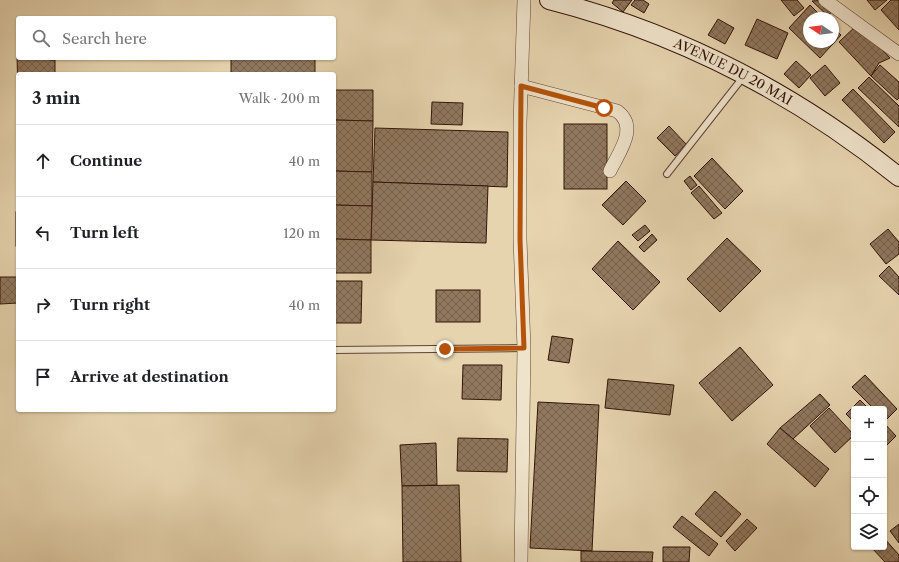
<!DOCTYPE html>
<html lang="en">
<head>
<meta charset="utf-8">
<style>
	:root { --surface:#fff; --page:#f6f6f6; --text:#202124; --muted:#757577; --line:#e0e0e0 }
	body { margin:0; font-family:"Libre Caslon Text",serif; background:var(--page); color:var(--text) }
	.controls { position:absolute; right:12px; bottom:12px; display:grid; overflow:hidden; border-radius:4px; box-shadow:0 1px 3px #0004 }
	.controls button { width:36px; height:36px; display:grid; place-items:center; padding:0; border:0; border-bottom:1px solid var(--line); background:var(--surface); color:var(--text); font:20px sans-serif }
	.compass { position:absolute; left:803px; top:12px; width:36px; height:36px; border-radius:50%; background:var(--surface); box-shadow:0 1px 3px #0004; rotate:283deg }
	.stop { position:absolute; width:12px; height:12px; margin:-9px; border:3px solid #b45309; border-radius:50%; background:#fff }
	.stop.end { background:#b45309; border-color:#fff; box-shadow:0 1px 4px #0008 }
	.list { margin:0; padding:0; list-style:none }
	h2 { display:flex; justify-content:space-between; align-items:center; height:52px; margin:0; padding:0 16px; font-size:17px }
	h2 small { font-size:13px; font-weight:400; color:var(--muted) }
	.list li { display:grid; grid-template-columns:26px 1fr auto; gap:12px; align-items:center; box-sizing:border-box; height:72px; padding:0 16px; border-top:1px solid var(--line) }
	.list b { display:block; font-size:15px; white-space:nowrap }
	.list em { font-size:13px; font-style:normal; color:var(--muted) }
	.icon { flex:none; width:22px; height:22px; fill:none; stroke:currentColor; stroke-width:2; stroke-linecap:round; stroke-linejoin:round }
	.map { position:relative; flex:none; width:899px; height:562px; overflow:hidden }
	.search { position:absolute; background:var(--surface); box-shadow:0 1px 3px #0004; left:16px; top:16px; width:320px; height:44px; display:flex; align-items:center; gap:10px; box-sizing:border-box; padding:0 14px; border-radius:4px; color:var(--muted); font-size:15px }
	.panel { position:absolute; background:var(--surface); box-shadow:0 1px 3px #0004; left:16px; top:72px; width:320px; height:340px; border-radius:4px }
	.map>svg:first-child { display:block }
</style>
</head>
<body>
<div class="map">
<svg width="899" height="562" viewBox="0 0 899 562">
	<defs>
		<pattern id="building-cross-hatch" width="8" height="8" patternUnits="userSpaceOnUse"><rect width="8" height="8" fill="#90785f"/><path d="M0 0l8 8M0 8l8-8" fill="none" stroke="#76614c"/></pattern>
	</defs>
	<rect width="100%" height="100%" fill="#e6d4af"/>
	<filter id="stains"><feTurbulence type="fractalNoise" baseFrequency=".005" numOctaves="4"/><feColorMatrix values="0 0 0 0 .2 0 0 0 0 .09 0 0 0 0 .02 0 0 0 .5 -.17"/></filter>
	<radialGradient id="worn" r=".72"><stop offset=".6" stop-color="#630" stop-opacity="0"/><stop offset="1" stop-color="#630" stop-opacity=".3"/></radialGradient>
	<g fill="url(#building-cross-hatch)" stroke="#321408">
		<polygon points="614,0 632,0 623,12 612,3"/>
		<polygon points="635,0 643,0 649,4 644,13 631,5"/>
		<polygon points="781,0 797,0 804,8 794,16"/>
		<polygon points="826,0 835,8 828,16 812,1"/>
		<polygon points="867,0 887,0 875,10"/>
		<polygon points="891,0 899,0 899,30 881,10"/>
		<polygon points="810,5 823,18 809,18 809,42 833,42 833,28 841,35 820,58 789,28"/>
		<polygon points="718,19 734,28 725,44 708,35"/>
		<polygon points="757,19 788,33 777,59 745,45"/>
		<polygon points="858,24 890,58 879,63 871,76 839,42"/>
		<polygon points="17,54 18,58 55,60 55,74 18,74 18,100"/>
		<rect x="231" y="58" width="84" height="16"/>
		<polygon points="796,61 811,75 799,88 784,74"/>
		<polygon points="825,65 840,83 825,96 810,78"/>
		<polygon points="880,65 899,82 899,98 897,100 871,76"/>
		<polygon points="869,77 899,106 899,127 858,88"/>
		<polygon points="853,89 895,132 884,143 842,100"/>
		<polygon points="334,90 373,90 373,121 334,120"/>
		<polygon points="432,102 463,103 462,125 431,124"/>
		<polygon points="334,120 373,121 372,172 334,171"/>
		<rect x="564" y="124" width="43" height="65"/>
		<polygon points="669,126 686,144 675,156 657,138"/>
		<polygon points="375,128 508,132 507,187 373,182"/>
		<polygon points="712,158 743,191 725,209 694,176"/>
		<polygon points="334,171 372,172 372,206 334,205"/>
		<polygon points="690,176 697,185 691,190 684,181"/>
		<polygon points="626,181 646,201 623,225 602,205"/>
		<polygon points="373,182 488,186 486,243 371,240"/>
		<polygon points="699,186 722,213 714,219 691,193"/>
		<polygon points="334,205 372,206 371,240 334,239"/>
		<rect x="16" y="212" width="2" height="34"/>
		<polygon points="645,225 650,231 638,241 632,235"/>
		<polygon points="888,229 899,242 899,254 886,264 870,244"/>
		<polygon points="652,234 657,240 644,252 639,247"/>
		<polygon points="727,238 761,271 720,312 687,279"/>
		<polygon points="334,239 371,240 371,273 334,273"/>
		<polygon points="618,241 660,282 633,310 592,269"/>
		<polygon points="889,266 899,277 899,295 879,276"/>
		<polygon points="0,277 18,277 18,303 0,304"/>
		<polygon points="334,281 362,281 361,323 334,323"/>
		<rect x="436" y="290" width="44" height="32"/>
		<polygon points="552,336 573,339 569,363 548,360"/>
		<polygon points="740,347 773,385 732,421 699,383"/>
		<polygon points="463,365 502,365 501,400 462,399"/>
		<polygon points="865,375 897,409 885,421 884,409 874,409 852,387"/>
		<polygon points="608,379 674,385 670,415 605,408"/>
		<polygon points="820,394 830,405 793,439 780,428"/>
		<polygon points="860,400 869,409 854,409 854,422 846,414"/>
		<polygon points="538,402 599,405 592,551 530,548"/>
		<polygon points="829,408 854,435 835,453 810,426"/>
		<polygon points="884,423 896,436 884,448"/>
		<polygon points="780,428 829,469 815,487 767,444"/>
		<polygon points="458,438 508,439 507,472 457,471"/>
		<polygon points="436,443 437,485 402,486 400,445"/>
		<polygon points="459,485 461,562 403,562 402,486"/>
		<polygon points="715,491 741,514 721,537 695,514"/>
		<polygon points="682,516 718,544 709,556 673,527"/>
		<polygon points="747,519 757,528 735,551 726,541"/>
		<polygon points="899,524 899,543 890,531"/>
		<polygon points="884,538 899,555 899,562 885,562 871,547 884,547"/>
		<polygon points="663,547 690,547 689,562 663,562"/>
		<polygon points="581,551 653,552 652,562 581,562"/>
	</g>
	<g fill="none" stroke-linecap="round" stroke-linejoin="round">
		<g stroke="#5f4432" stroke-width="8">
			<g id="lane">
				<polyline points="667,174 744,76"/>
				<polyline points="334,350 524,348"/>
			</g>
		</g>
		<g stroke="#5f4432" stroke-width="14">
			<g id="street">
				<polyline points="825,0 899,54"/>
				<path d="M 521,86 L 617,111 C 639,127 619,152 610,171"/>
				<polyline points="521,562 524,348 520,239 520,123 524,0"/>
			</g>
		</g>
		<g stroke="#321408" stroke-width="20">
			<g id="secondary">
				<path id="s1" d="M 549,0 C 679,33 795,93 899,177"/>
			</g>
		</g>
		<use href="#lane" stroke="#efe3cb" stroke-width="6"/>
		<use href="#street" stroke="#efe3cb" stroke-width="13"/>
		<use href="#secondary" stroke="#efe3cb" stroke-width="18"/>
	</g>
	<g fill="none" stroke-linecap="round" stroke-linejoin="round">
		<polyline stroke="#b45309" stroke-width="5" points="445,349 524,348 520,239 521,86 604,108"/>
	</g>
	<g text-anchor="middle" stroke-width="4" stroke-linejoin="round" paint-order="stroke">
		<g font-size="13" fill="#321408" stroke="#efe3cb">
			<text dy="5" stroke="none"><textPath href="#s1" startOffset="198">AVENUE DU 20 MAI</textPath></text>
		</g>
	</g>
	<rect width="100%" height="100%" filter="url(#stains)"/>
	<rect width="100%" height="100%" fill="url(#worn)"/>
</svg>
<div class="controls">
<button>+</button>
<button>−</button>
<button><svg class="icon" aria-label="locate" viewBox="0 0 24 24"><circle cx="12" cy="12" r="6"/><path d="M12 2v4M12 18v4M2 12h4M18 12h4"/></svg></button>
<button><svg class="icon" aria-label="layers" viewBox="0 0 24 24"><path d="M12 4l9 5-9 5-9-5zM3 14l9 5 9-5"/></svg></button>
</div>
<svg class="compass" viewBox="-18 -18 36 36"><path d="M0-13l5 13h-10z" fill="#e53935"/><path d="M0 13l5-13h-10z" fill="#757577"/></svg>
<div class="stop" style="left:604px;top:108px"></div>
<div class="stop end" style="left:445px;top:349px"></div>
<div class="search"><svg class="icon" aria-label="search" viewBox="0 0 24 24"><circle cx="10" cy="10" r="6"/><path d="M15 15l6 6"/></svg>Search here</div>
<section class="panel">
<h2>3 min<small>Walk · 200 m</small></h2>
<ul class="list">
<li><svg class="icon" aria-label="ahead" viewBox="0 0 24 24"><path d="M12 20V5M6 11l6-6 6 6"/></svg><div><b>Continue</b></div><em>40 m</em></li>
<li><svg class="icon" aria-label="left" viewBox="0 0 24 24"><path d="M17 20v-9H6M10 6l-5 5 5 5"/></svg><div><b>Turn left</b></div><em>120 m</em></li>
<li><svg class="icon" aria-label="right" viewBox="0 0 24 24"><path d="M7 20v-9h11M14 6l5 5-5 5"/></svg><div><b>Turn right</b></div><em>40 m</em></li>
<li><svg class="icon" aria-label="arrive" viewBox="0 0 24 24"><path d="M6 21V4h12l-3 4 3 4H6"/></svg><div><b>Arrive at destination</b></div></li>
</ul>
</section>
</div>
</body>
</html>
